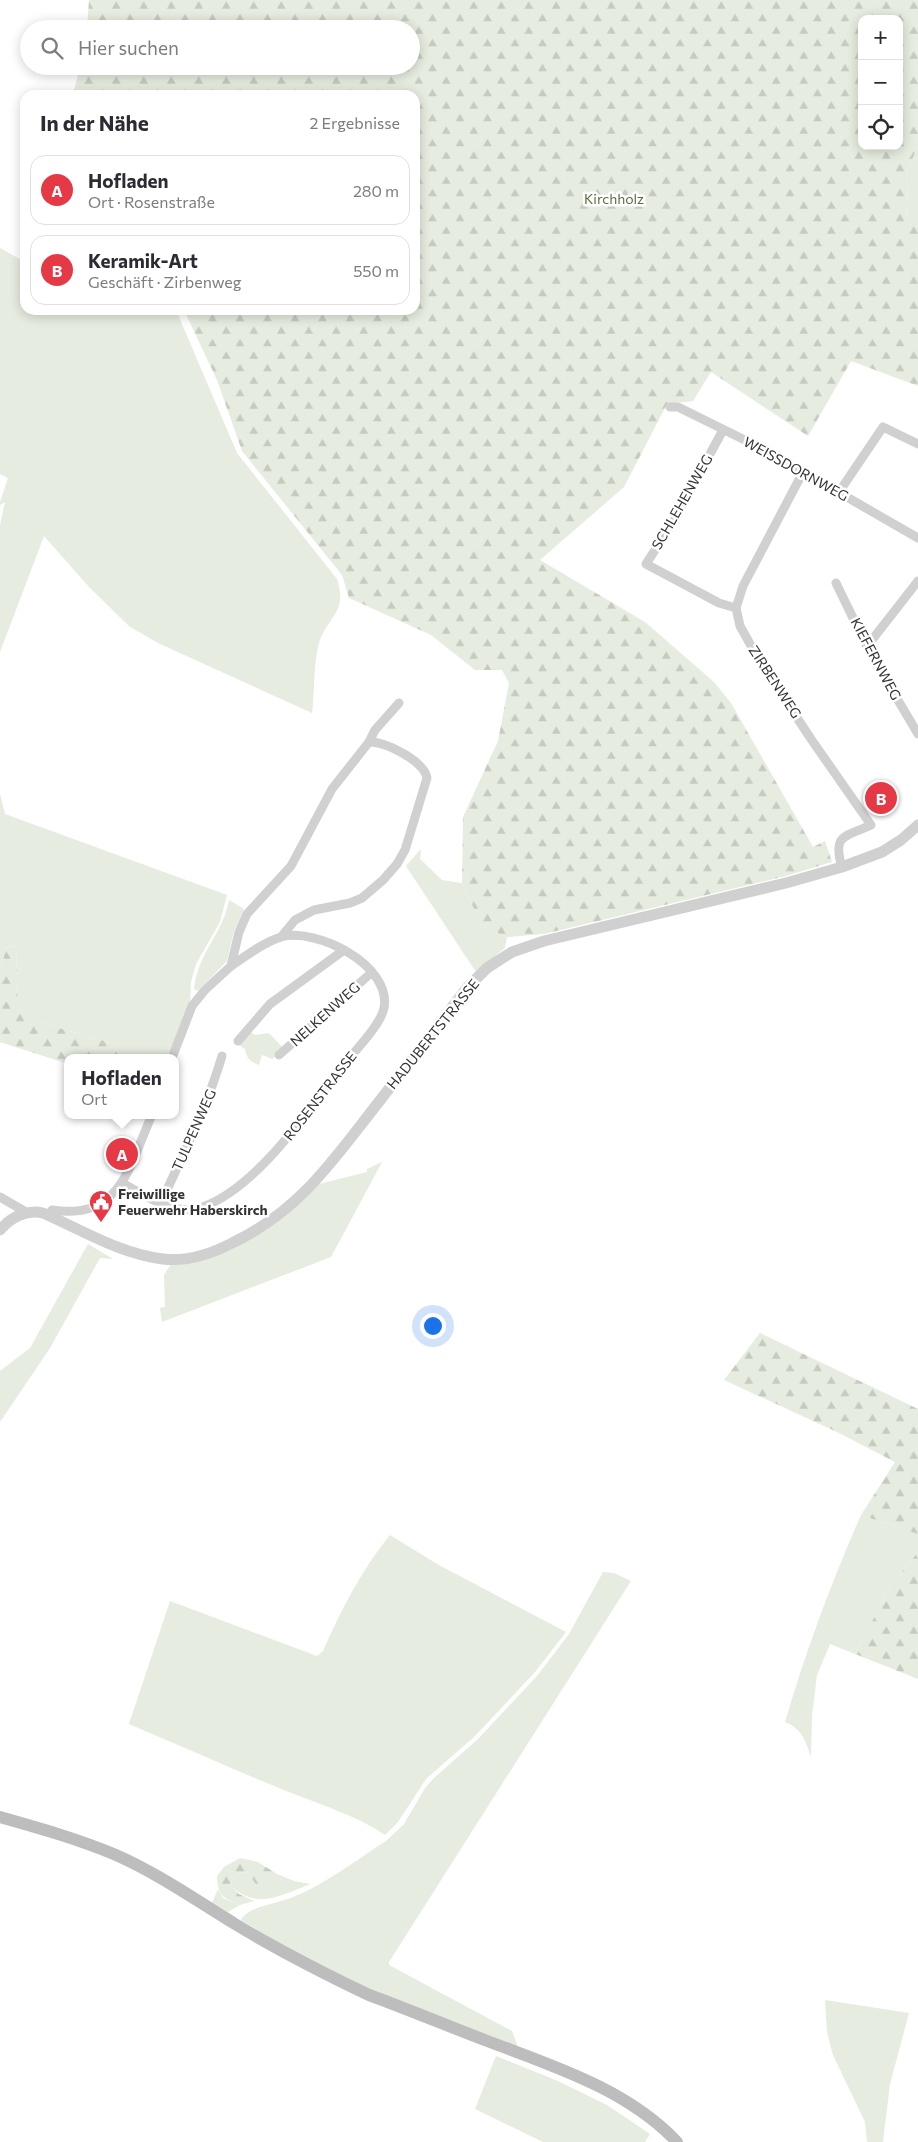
<!DOCTYPE html>
<html lang="de">
<head>
<meta charset="utf-8">
<style>
	:root { --surface:#fff; --page:#f2f2f3; --text:#2b2b33; --muted:#7c7c81; --line:#e1e1e2; --accent:#e63946 }
	body { margin:0; font-family:Commissioner,sans-serif; background:var(--page); color:var(--text) }
	.controls { position:absolute; right:15px; top:15px; display:grid; overflow:hidden; border-radius:10px; box-shadow:0 2px 12px #0003 }
	.controls button { width:45px; height:45px; display:grid; place-items:center; padding:0; border:0; border-bottom:1px solid var(--line); background:var(--surface); color:var(--text); font:25px sans-serif }
	.you { position:absolute; left:432px; top:1325px; width:18px; height:18px; margin:-12px; border:4px solid #fff; border-radius:50%; background:#1a73e8; box-shadow:0 0 0 8px #1a73e833 }
	.badge { display:grid; place-items:center; width:32px; height:32px; border-radius:50%; background:var(--accent); color:#fff; font-size:16px; font-weight:700 }
	.pin { position:absolute; translate:-50% -50%; border:2px solid #fff; box-shadow:0 1px 5px #0006 }
	.popup { position:absolute; left:64px; top:1054px; width:115px; height:65px; box-sizing:border-box; display:grid; place-content:center; border-radius:10px; background:var(--surface); filter:drop-shadow(0 1px 4px #0005); font-size:16px; white-space:nowrap; color:var(--muted) }
	.popup b { font-size:19px; color:var(--text) }
	.popup::after { content:''; position:absolute; left:50%; top:100%; margin-left:-10px; border:10px solid transparent; border-top-color:var(--surface) }
	.list { margin:0; padding:0; list-style:none }
	h2 { display:flex; justify-content:space-between; align-items:center; height:65px; margin:0; padding:0 20px; font-size:21px }
	h2 small { font-size:16px; font-weight:400; color:var(--muted) }
	.list li { display:grid; grid-template-columns:32px 1fr auto; gap:15px; align-items:center; box-sizing:border-box; height:70px; margin:0 10px 10px; padding:0 10px; border:1px solid var(--line); border-radius:15px }
	.list b { display:block; font-size:19px; white-space:nowrap }
	.list p { margin:0; font-size:16px; white-space:nowrap; color:var(--muted) }
	.list em { font-size:16px; font-style:normal; color:var(--muted) }
	.icon { flex:none; width:28px; height:28px; fill:none; stroke:currentColor; stroke-width:2; stroke-linecap:round; stroke-linejoin:round }
	.map { position:relative; flex:none; width:918px; height:2142px; overflow:hidden }
	.search { position:absolute; background:var(--surface); box-shadow:0 2px 12px #0003; left:20px; top:20px; width:400px; height:55px; display:flex; align-items:center; gap:12px; box-sizing:border-box; padding:0 18px; border-radius:28px; color:var(--muted); font-size:19px }
	.panel { position:absolute; background:var(--surface); box-shadow:0 2px 12px #0003; left:20px; top:90px; width:400px; height:225px; border-radius:15px }
	.map>svg:first-child { display:block }
</style>
</head>
<body>
<div class="map">
<svg width="918" height="2142" viewBox="0 0 918 2142">
	<defs>
		<pattern id="forest-firs" width="22" height="20" patternUnits="userSpaceOnUse" patternTransform="scale(1.25)"><rect width="22" height="20" fill="#e6ecdf"/><path d="M5 1l3.5 6h-7zM16 11l3.5 6h-7z" fill="#c6cbc0"/></pattern>
	</defs>
	<rect width="100%" height="100%" fill="#fff"/>
	<g fill="#e6ecdf">
		<polygon points="918,146 918,224 906,220 908,189 906,174"/>
		<path d="M 0,248 L 25,262 L 25,310 L 176,310 L 237,453 L 337,579 C 348,613 328,615 319,643 C 313,665 315,690 312,713 L 160,644 L 130,627 L 89,587 L 44,536 L 0,652 L 0,525 L 5,502 L 0,505 L 0,502 L 8,478 L 0,474 Z"/>
		<polygon points="0,794 5,814 227,895 220,922 196,964 191,982 190,1006 169,1058 117,1058 118,1045 35,1021 18,1007 16,947 6,946 3,961 0,967"/>
		<polygon points="421,849 420,859 442,880 462,883 482,926 507,937 505,948 476,972 406,866"/>
		<path d="M 229,900 L 244,909 L 234,931 L 227,961 L 198,991 L 194,989 C 198,952 223,934 229,900 Z"/>
		<path d="M 248,1030 L 255,1035 L 269,1033 L 284,1049 L 272,1059 L 262,1055 L 259,1065 C 250,1061 247,1059 245,1049 L 239,1045 Z"/>
		<polygon points="382,1162 331,1257 162,1322 160,1308 165,1307 164,1275 171,1264 217,1254 319,1184 367,1172 367,1169"/>
		<polygon points="88,1244 113,1259 100,1258 50,1348 0,1422 0,1371 30,1348"/>
		<path d="M 861,1515 L 918,1534 L 918,1552 L 891,1585 L 855,1654 L 830,1644 L 817,1675 L 812,1715 L 811,1757 C 806,1742 802,1728 785,1722 C 806,1651 831,1583 861,1515 Z"/>
		<path d="M 390,1535 L 437,1564 L 566,1632 L 535,1672 L 475,1736 L 426,1779 L 398,1822 L 385,1835 C 354,1814 318,1804 284,1790 C 232,1769 181,1746 129,1724 L 170,1601 L 317,1656 L 323,1651 C 342,1608 361,1571 390,1535 Z"/>
		<path d="M 603,1572 L 614,1573 L 631,1581 L 389,1962 L 389,1965 L 512,2031 L 518,2047 L 372,1991 L 294,1953 L 241,1920 C 246,1907 280,1903 293,1897 C 326,1884 356,1860 386,1841 L 404,1824 L 425,1788 L 434,1778 L 478,1739 L 537,1676 L 569,1634 Z"/>
		<path d="M 241,1872 L 249,1873 L 256,1885 L 267,1886 L 268,1881 L 277,1874 L 294,1881 L 311,1884 C 280,1895 257,1911 230,1885 L 234,1875 Z"/>
		<polygon points="218,1889 223,1898 240,1905 228,1912 212,1903"/>
		<polygon points="825,2000 909,2013 890,2084 883,2142 867,2142 865,2122 833,2055 827,2032"/>
		<polygon points="496,2056 558,2081 607,2105 650,2134 645,2142 543,2142 475,2109"/>
	</g>
	<g fill="url(#forest-firs)" fill-rule="evenodd">
		<path d="M 89,0 L 918,0 L 918,146 L 906,174 L 908,189 L 906,219 L 918,224 L 918,386 L 851,361 L 808,436 L 711,372 L 693,401 L 667,404 L 624,487 L 540,560 L 645,622 L 714,682 L 731,703 L 813,847 L 825,841 L 832,862 L 786,876 L 544,934 L 507,937 L 482,926 L 462,883 L 463,817 L 498,741 L 509,683 L 502,670 L 475,670 L 431,635 L 349,598 L 342,575 L 242,451 L 217,380 L 184,310 L 415,310 L 415,95 L 73,95 L 80,66 L 411,66 L 411,29 L 87,29 ZM 862,19 L 899,19 L 899,146 L 862,146 Z"/>
		<polygon points="6,946 16,947 18,1007 35,1021 118,1045 117,1058 68,1058 68,1064 0,1042 0,967 3,961"/>
		<polygon points="760,1333 918,1409 918,1534 861,1515 895,1462 837,1432 724,1380"/>
		<polygon points="918,1552 918,1679 855,1654 891,1585"/>
		<path d="M 240,1858 L 258,1862 L 277,1874 L 268,1881 L 269,1887 L 264,1890 L 256,1885 L 249,1873 L 241,1872 L 234,1875 L 230,1885 L 239,1894 L 254,1901 L 240,1905 C 222,1897 218,1896 217,1876 L 224,1867 Z"/>
	</g>
	<g fill="none" stroke-linecap="round" stroke-linejoin="round">
		<g stroke="#d0d0d0" stroke-width="9">
			<polyline points="670,407 678,407 765,450 918,538"/>
			<polyline points="723,430 673,522 646,564 719,603 736,608"/>
			<path d="M 803,472 L 743,586 L 736,608 L 740,626 L 759,660 L 811,739 L 871,825 C 845,837 832,834 842,867"/>
			<polyline points="839,492 883,427 918,444"/>
			<polyline points="836,583 870,653 918,734"/>
			<polyline points="868,645 918,581"/>
			<path d="M 281,937 L 295,920 L 314,910 L 350,903 L 362,898 L 383,880 L 397,864 L 405,850 L 427,778 C 424,761 385,741 369,742"/>
			<polyline points="238,1041 270,1004 344,950"/>
			<polyline points="279,1055 371,973"/>
			<polyline points="172,1058 192,1006 205,990 231,966 239,932 247,914 291,866 332,789 369,742 375,730 399,703"/>
			<path d="M 122,1183 C 143,1194 170,1214 195,1209 C 252,1196 311,1107 345,1063 C 356,1050 381,1024 384,1008 C 392,965 316,927 281,937 C 264,942 246,956 231,966"/>
			<polyline points="0,1197 26,1212"/>
			<path d="M 161,1203 C 183,1154 207,1107 222,1056"/>
			<path d="M 49,1215 L 52,1210 C 121,1221 129,1166 152,1115"/>
		</g>
		<path stroke="#d0d0d0" stroke-width="11" d="M 0,1230 C 11,1217 27,1209 43,1213 C 82,1230 120,1254 163,1259 C 188,1262 211,1254 232,1243 C 300,1211 333,1160 378,1103 C 407,1065 437,1027 466,989 L 487,968 L 512,952 L 544,941 L 786,883 L 842,867 L 882,852 L 901,840 L 918,825"/>
		<path stroke="#bdbdbd" stroke-width="12" d="M 0,1817 C 39,1828 78,1839 116,1855 C 157,1873 196,1900 235,1924 C 278,1950 323,1973 369,1995 C 410,2010 450,2027 490,2042 C 556,2067 628,2090 677,2142"/>
	</g>
	<defs>
		<g id="civic-pin" transform="scale(1.25)"><path d="M0 17L-7.5 6A9.5 9.5 0 1 1 7.5 6Z" fill="#e63946" stroke="#fff"/><path d="M-.6-6.5H3V-4.5H.6V-3L4-1V1h2V6H-6V1h2V-1L-.6-3ZM-1.2 2.5V6h2.4V2.5Z" fill="#fff"/></g>
	</defs>
	<g fill-rule="evenodd">
		<use href="#civic-pin" x="101" y="1202"/>
	</g>
	<g text-anchor="middle" stroke-width="5" stroke-linejoin="round" paint-order="stroke">
		<g font-size="14" fill="#56703f" stroke="#fff">
			<text x="614" y="204">Kirchholz</text>
		</g>
		<g font-size="14" fill="#333" stroke="#fff">
			<text transform="translate(796 469) rotate(29)" y="5">WEISSDORNWEG</text>
			<text transform="translate(682 502) rotate(-60)" y="5">SCHLEHENWEG</text>
			<text transform="translate(876 659) rotate(62)" y="5">KIEFERNWEG</text>
			<text transform="translate(775 682) rotate(57)" y="5">ZIRBENWEG</text>
			<text transform="translate(325 1014) rotate(-42)" y="5">NELKENWEG</text>
			<text transform="translate(433 1034) rotate(-51)" y="5">HADUBERTSTRASSE</text>
			<text transform="translate(320 1096) rotate(-52)" y="5">ROSENSTRASSE</text>
			<text transform="translate(194 1130) rotate(-66)" y="5">TULPENWEG</text>
		</g>
		<g font-size="14" font-weight="bold" fill="#333" stroke="#fff" text-anchor="start">
			<text x="118" y="1199">Freiwillige<tspan x="118" dy="16">Feuerwehr Haberskirch</tspan></text>
		</g>
	</g>
</svg>
<div class="controls">
<button>+</button>
<button>−</button>
<button><svg class="icon" aria-label="locate" viewBox="0 0 24 24"><circle cx="12" cy="12" r="6"/><path d="M12 2v4M12 18v4M2 12h4M18 12h4"/></svg></button>
</div>
<div class="you"></div>
<div class="pin badge" style="left:122px;top:1154px">A</div>
<div class="popup"><b>Hofladen</b>Ort</div>
<div class="pin badge" style="left:881px;top:798px">B</div>
<div class="search"><svg class="icon" aria-label="search" viewBox="0 0 24 24"><circle cx="10" cy="10" r="6"/><path d="M15 15l6 6"/></svg>Hier suchen</div>
<section class="panel">
<h2>In der Nähe<small>2 Ergebnisse</small></h2>
<ul class="list">
<li><span class="badge">A</span><div><b>Hofladen</b><p>Ort · Rosenstraße</p></div><em>280 m</em></li>
<li><span class="badge">B</span><div><b>Keramik-Art</b><p>Geschäft · Zirbenweg</p></div><em>550 m</em></li>
</ul>
</section>
</div>
</body>
</html>
